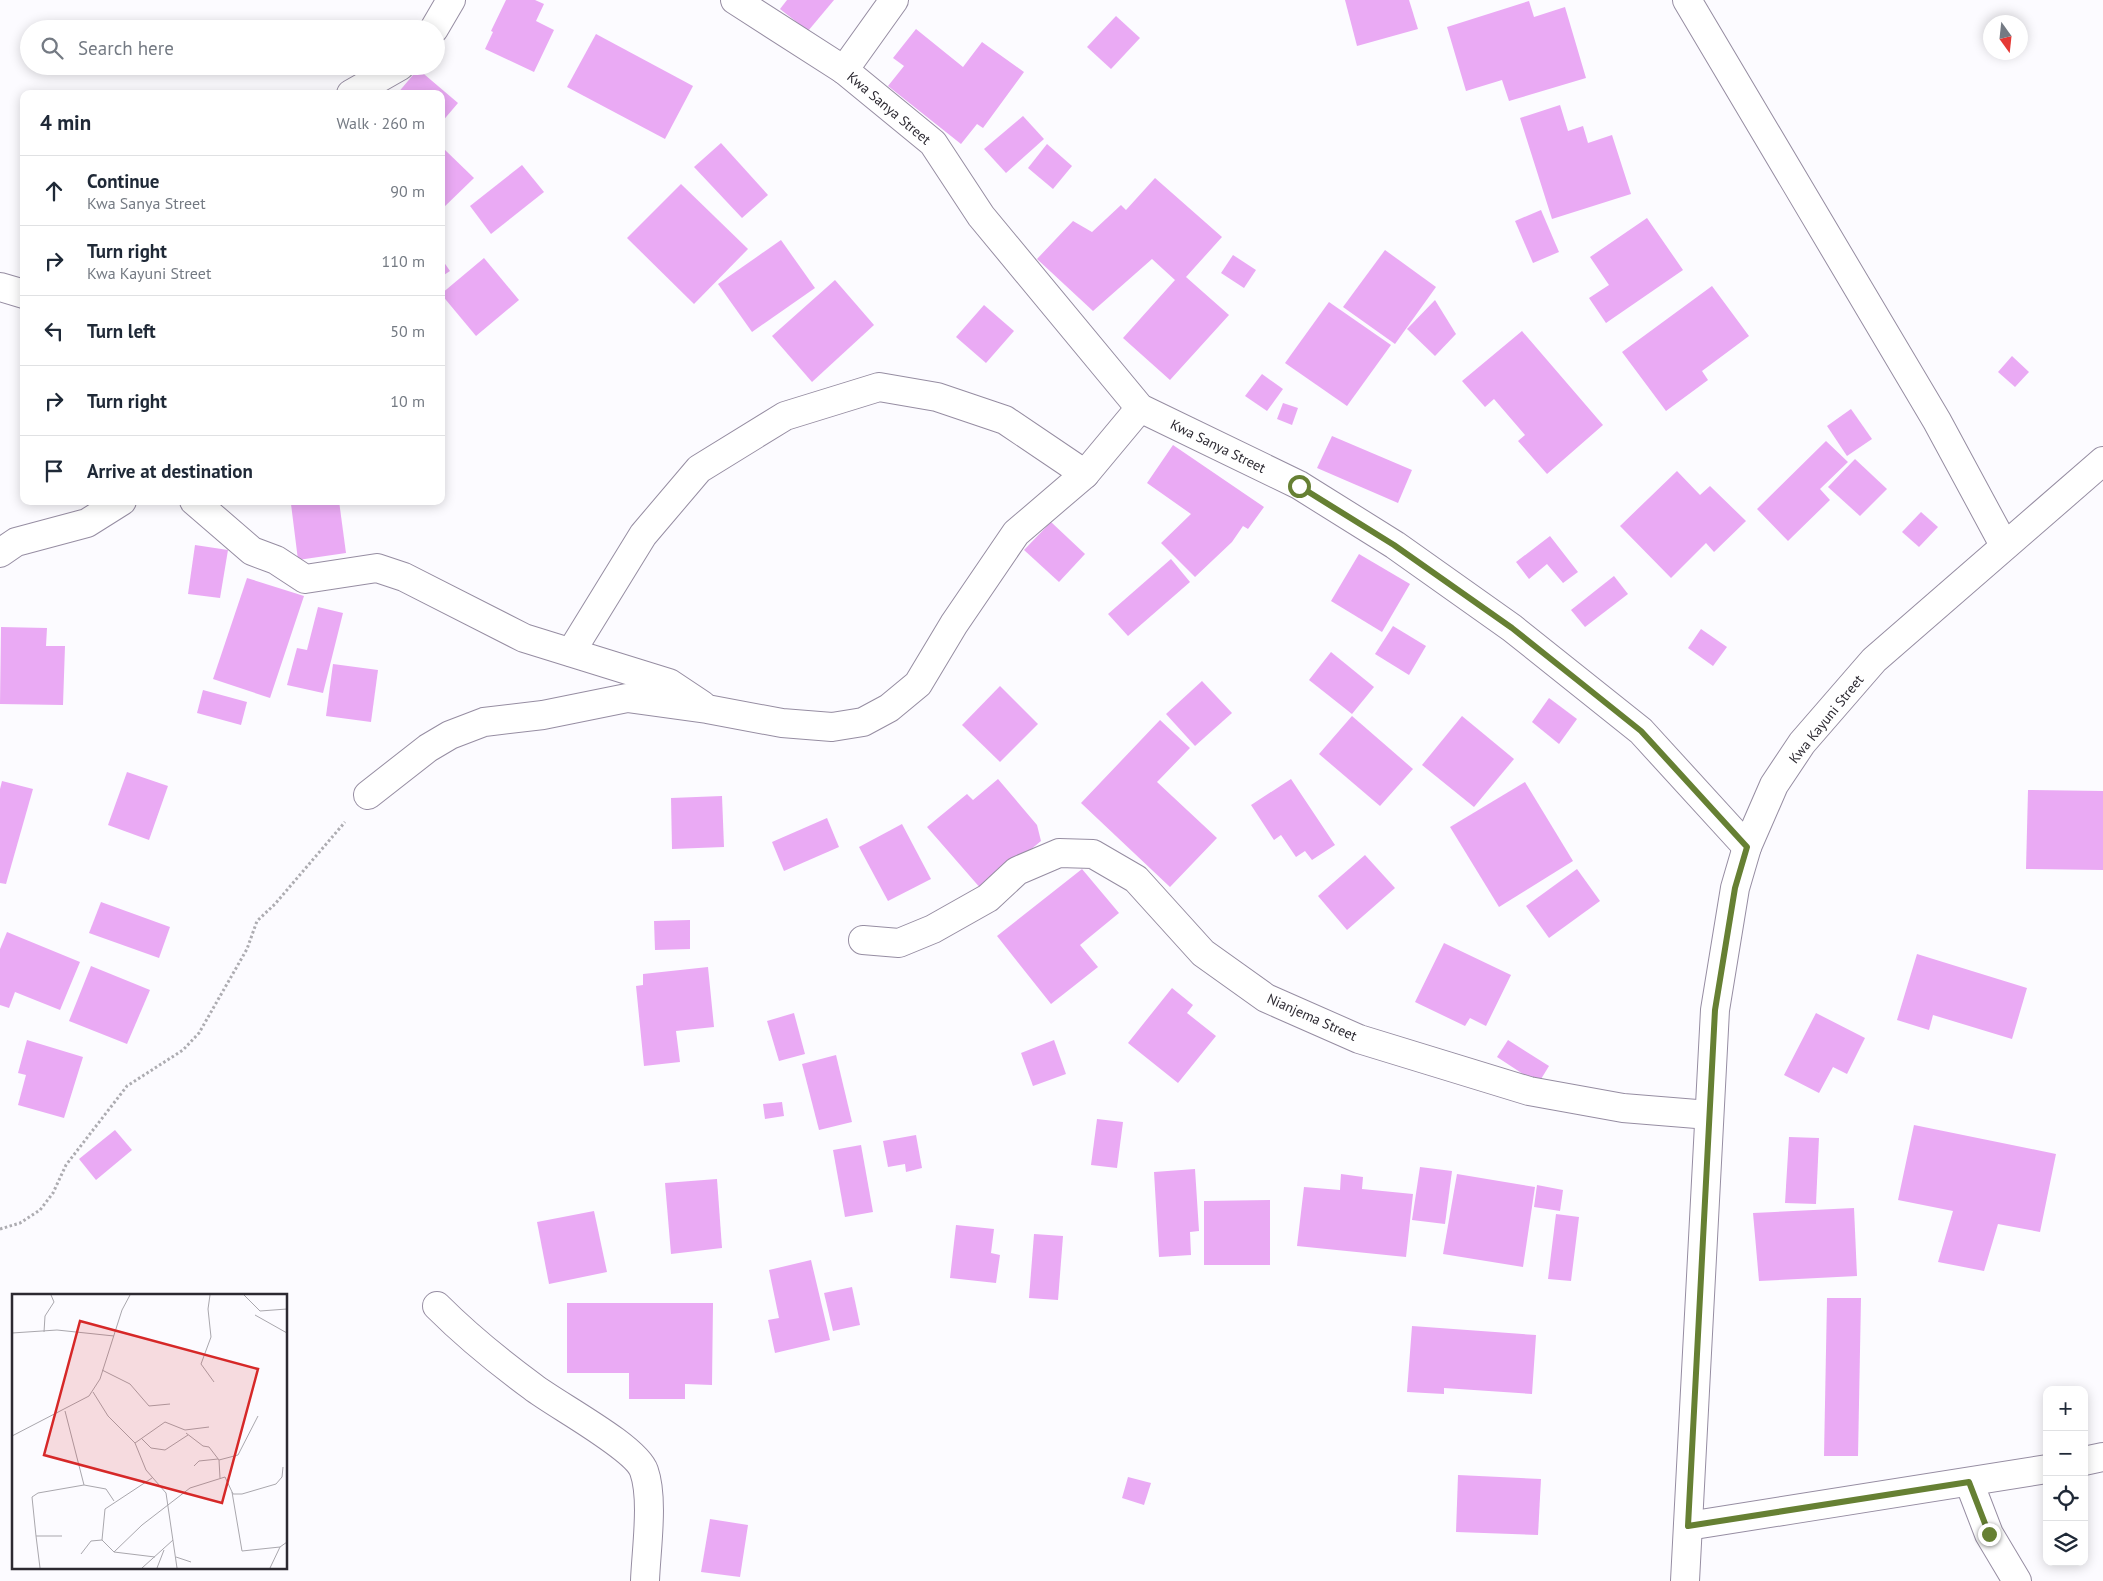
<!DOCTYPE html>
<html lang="en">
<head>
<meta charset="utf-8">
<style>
	:root { --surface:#fff; --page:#f2f2f3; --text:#1f2937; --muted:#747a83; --line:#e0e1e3 }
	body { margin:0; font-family:"PT Sans",sans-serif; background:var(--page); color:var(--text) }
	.controls { position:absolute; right:15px; bottom:15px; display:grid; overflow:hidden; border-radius:10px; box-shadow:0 2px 12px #0003 }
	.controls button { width:45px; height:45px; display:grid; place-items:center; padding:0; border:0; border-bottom:1px solid var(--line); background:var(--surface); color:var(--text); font:25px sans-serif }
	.compass { position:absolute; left:1983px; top:15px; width:45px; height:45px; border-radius:50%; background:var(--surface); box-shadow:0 2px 12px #0003; rotate:165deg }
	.stop { position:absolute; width:15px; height:15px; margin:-11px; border:4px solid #668033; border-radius:50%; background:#fff }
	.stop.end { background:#668033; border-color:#fff; box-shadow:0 1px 5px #0008 }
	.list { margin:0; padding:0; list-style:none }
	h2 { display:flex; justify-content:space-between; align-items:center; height:65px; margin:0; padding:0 20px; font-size:21px }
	h2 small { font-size:16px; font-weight:400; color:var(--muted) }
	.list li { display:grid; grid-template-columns:32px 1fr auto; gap:15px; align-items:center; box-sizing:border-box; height:70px; padding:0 20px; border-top:1px solid var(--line) }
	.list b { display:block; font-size:19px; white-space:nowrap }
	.list p { margin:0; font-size:16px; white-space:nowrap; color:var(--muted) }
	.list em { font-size:16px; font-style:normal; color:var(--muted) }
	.icon { flex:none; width:28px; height:28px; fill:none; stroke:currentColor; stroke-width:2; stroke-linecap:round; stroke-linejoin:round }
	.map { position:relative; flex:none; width:2103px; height:1581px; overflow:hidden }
	.search { position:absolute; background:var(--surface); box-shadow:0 2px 12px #0003; left:20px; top:20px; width:425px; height:55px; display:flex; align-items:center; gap:12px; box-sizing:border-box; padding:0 18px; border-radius:28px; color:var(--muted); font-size:19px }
	.panel { position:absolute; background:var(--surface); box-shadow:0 2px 12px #0003; left:20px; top:90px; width:425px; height:415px; border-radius:10px }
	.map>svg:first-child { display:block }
</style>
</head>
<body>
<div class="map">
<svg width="2103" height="1581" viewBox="0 0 2103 1581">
	<rect width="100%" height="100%" fill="#fcfbff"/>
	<g fill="#eaaaf4">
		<polygon points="506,0 535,0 544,4 536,21 554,30 534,72 485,49 493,32 491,31"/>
		<polygon points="787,0 834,0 808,31 780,9"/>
		<polygon points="1345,0 1409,0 1418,29 1357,46"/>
		<polygon points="1529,1 1534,17 1565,7 1586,78 1509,101 1502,80 1466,91 1447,27"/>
		<polygon points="1116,16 1140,38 1111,69 1087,47"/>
		<polygon points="916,29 963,67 982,42 1024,72 983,128 977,124 961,144 888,86 904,66 893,58"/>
		<polygon points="596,34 693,86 665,139 567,87"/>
		<polygon points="418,69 458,103 441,123 441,94 397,94"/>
		<polygon points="1560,105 1568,131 1583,126 1588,143 1612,135 1631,194 1552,219 1520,118"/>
		<polygon points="1023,116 1044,139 1006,173 984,149"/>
		<polygon points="721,143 768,195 742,218 694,167"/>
		<polygon points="1047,144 1072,166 1053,189 1028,168"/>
		<polygon points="444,149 474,178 441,210 441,152"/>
		<polygon points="522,165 544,192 491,234 470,206"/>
		<polygon points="1155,178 1222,237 1186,277 1229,315 1170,380 1123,338 1175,280 1152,259 1093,311 1037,259 1073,221 1092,232 1121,205 1126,210"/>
		<polygon points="681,184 748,249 694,304 627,238"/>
		<polygon points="1541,210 1559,252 1533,263 1515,221"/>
		<polygon points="1647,218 1683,270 1606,323 1589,298 1609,285 1590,257"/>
		<polygon points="781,240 815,288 752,332 718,284"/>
		<polygon points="1385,250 1436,287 1395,344 1343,307"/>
		<polygon points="1233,255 1256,270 1244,288 1221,273"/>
		<polygon points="441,258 450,271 441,277"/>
		<polygon points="484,258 519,300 476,336 441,294"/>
		<polygon points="835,280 874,325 812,382 772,336"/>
		<polygon points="1712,286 1749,336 1702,371 1708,380 1666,411 1622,352"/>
		<polygon points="1435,300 1456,334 1435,356 1407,329"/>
		<polygon points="1329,302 1391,345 1347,406 1285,363"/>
		<polygon points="984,305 1014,331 986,363 956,337"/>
		<polygon points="1522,331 1603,425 1547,474 1518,441 1525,435 1494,399 1485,407 1462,381"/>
		<polygon points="2012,356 2029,372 2015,387 1998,372"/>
		<polygon points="1262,374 1283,389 1267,411 1245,396"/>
		<polygon points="1283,403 1298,408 1292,425 1277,419"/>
		<polygon points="1851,409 1872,439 1847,456 1827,426"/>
		<polygon points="1332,436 1412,470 1398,503 1317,468"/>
		<polygon points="1826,441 1848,462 1820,489 1830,500 1788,541 1757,509"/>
		<polygon points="1173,445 1264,507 1248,529 1243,526 1232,542 1195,577 1161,543 1191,514 1147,483"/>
		<polygon points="1855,459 1887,489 1860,516 1828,487"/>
		<polygon points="1677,471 1700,495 1710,486 1746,521 1714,552 1706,543 1671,578 1620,526"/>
		<polygon points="312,501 339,501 346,553 298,560 291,504"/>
		<polygon points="1921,512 1938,527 1919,547 1902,532"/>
		<polygon points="1051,522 1085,554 1059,582 1024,550"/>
		<polygon points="1550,536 1578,572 1563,583 1547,564 1529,579 1516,562"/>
		<polygon points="195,545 228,550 220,598 188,594"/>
		<polygon points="1359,554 1410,584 1382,632 1331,601"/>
		<polygon points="1171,559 1190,582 1128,636 1108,614"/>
		<polygon points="1614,576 1628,594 1585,627 1571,610"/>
		<polygon points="247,578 304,596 270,698 213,679"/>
		<polygon points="318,607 343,613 323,693 287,685 297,648 307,650"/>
		<polygon points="1393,626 1426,646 1409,675 1375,654"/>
		<polygon points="1,627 47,628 46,646 65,646 63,705 0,704"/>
		<polygon points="1701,629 1727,647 1713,666 1688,648"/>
		<polygon points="1331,652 1374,687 1352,714 1309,680"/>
		<polygon points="333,664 378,670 371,722 326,716"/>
		<polygon points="1202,681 1232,713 1195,746 1166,714"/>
		<polygon points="1000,686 1038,724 1000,762 962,725"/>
		<polygon points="203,690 247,702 241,725 197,713"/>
		<polygon points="1549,698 1577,719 1559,744 1532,722"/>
		<polygon points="1352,716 1413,769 1380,806 1319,754"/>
		<polygon points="1462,716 1514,759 1474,807 1422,765"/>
		<polygon points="1160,720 1190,748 1157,782 1217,838 1170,887 1081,803"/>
		<polygon points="127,772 168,786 149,840 108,825"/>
		<polygon points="998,779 1037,825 1041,841 982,890 927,827 967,794 973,800"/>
		<polygon points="1291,779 1335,845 1312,860 1305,851 1296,857 1281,835 1274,840 1251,805"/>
		<polygon points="2,781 33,789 6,884 0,883 0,789"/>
		<polygon points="1525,782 1573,861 1499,907 1450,827"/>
		<polygon points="2028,790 2103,791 2103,870 2026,869"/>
		<polygon points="722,796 724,847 672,849 671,798"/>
		<polygon points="827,818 839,847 784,871 772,842"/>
		<polygon points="902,824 931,879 888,901 859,847"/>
		<polygon points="1365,855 1395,888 1347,930 1318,896"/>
		<polygon points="1082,869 1119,913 1080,945 1098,967 1051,1004 997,936"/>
		<polygon points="1577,869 1600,901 1549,938 1526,906"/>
		<polygon points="101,902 170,927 159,958 89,933"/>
		<polygon points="690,920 690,949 655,950 654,921"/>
		<polygon points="7,932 80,962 60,1010 15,992 9,1008 0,1005 0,949"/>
		<polygon points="1444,943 1511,975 1486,1026 1470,1018 1465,1026 1415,1002"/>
		<polygon points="1917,954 2027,988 2012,1039 1933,1015 1929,1030 1897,1020"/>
		<polygon points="91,966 150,990 127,1044 69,1021"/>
		<polygon points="708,967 714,1027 676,1031 680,1062 644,1066 636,986 643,985 643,974"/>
		<polygon points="1172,988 1193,1005 1187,1013 1216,1036 1178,1083 1128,1043"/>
		<polygon points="794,1013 805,1054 779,1061 767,1021"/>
		<polygon points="1816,1013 1865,1038 1847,1074 1833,1067 1819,1093 1784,1075"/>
		<polygon points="27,1040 83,1057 64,1118 18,1105 26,1075 18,1073"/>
		<polygon points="1054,1040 1066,1074 1033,1086 1021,1053"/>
		<polygon points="1508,1040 1549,1066 1538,1084 1497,1057"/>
		<polygon points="836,1055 852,1122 819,1130 802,1064"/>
		<polygon points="782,1102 784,1116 765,1119 763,1104"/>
		<polygon points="1097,1119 1123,1122 1117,1168 1091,1165"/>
		<polygon points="1914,1125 2056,1154 2040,1232 1998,1224 1984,1271 1938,1262 1953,1211 1898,1200"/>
		<polygon points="115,1130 132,1150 96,1180 79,1159"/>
		<polygon points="916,1135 922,1168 906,1172 905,1164 888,1167 883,1141"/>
		<polygon points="1789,1137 1819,1138 1816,1204 1785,1203"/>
		<polygon points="861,1145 873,1212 845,1217 833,1150"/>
		<polygon points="1420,1167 1452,1171 1445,1224 1412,1220"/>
		<polygon points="1195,1169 1199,1231 1190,1232 1191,1255 1159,1257 1154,1172"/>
		<polygon points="1341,1174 1363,1177 1362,1189 1413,1194 1406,1257 1297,1246 1304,1187 1340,1190"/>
		<polygon points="1457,1174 1535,1187 1523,1267 1443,1254"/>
		<polygon points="717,1179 722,1248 671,1254 665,1183"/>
		<polygon points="1537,1185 1563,1190 1560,1211 1534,1207"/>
		<polygon points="1270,1200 1270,1265 1204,1265 1204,1201"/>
		<polygon points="1854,1208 1857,1276 1759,1281 1753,1213"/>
		<polygon points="594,1211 607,1272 549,1284 537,1222"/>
		<polygon points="1556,1214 1579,1217 1571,1281 1548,1279"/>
		<polygon points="956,1225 994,1229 991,1253 1000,1255 996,1283 950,1278"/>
		<polygon points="1034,1234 1063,1236 1058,1300 1029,1298"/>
		<polygon points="811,1260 830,1340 775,1353 768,1320 779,1318 769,1270"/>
		<polygon points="852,1287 860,1325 833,1331 824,1293"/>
		<polygon points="1827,1298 1861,1298 1858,1456 1824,1456"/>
		<polygon points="567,1303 713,1303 712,1385 685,1384 685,1399 629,1399 629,1373 567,1373"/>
		<polygon points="1412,1326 1536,1335 1532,1394 1444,1388 1444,1394 1407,1392"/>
		<polygon points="1458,1475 1541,1479 1538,1535 1456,1532"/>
		<polygon points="1128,1477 1151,1483 1144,1505 1122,1498"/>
		<polygon points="710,1519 748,1525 740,1577 701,1572"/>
	</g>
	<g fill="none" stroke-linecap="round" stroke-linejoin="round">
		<g stroke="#968da2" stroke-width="30">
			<g id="minor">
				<polyline points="735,0 844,70 933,143 981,216 1140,408 1299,485 1395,545 1512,628 1641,731 1747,847"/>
				<polyline points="1687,0 1937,421 2004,545"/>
				<polyline points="434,29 451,0"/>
				<polyline points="844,70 894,0"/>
				<polyline points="351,94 400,66"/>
				<polyline points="0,287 24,294"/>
				<polyline points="194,501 252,551 276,560 305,579 377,568 404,577 524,638 669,683 702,705"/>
				<polyline points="0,553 16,542 87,523 122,501"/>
				<polyline points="571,652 643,535 699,469 785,416 879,387 937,397 1005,420 1085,474"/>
				<polyline points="368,795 428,748 450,735 484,722 543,715 627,698 707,709 782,723 832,727 863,722 889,708 918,684 954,624 1016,533 1085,474 1140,408"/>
				<polyline points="863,940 899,943 933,929 988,898 1017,871 1059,853 1093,854 1136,879 1203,953 1266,998 1359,1039 1529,1091 1623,1108 1709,1115"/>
				<path d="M 437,1306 C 467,1336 499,1362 533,1387 C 556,1405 636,1447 644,1471 C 654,1499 646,1551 645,1581"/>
				<polyline points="2084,1461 2103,1457"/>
				<polyline points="1969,1482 1989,1534 2017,1581"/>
				<polyline points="1688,1526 2047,1469"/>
				<polyline points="1685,1581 1715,1010 1735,888 1747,847 1774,785 1802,743 1874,660 2103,461"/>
			</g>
		</g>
		<polyline stroke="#adacb1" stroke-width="3" stroke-dasharray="2.5 2.5" stroke-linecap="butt" points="0,1229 20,1223 40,1210 53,1193 66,1165 127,1086 183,1050 199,1033 247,949 257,921 275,904 345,822"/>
		<use href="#minor" stroke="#fff" stroke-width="28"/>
	</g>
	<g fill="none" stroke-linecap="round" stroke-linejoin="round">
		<polyline stroke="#668033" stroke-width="6" points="1299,486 1394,545 1512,628 1576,679 1641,731 1747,847 1735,888 1715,1010 1688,1526 1969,1482 1989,1534"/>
	</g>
	<g text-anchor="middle" stroke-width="4" stroke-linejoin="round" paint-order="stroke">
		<g font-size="14" fill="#2c2931" stroke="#fff">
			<text transform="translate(889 108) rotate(40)" y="5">Kwa Sanya Street</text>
			<text transform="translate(1218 446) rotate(26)" y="5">Kwa Sanya Street</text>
			<text transform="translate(1826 719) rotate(-51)" y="5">Kwa Kayuni Street</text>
			<text transform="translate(1312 1017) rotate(24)" y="5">Nianjema Street</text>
		</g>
	</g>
	<g transform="translate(12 1294)">
		<rect width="275" height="275" fill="#fcfbff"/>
		<path fill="none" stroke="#a9a7ad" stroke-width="1" d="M 198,1 L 196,15 L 199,43 L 189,70 L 202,88M 232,1 L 248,17 L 275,15M 243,21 L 275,39M 32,38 L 33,22 L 42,8 L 39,1M 0,39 L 45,36 L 102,42M 90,76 L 118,90 L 137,112 L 158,110M 81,98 L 96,122 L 123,149 L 134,176 L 154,199 L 165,274M 53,117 L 72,191 L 94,195 L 102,207M 174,139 L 191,152 L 197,153 L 207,166M 0,142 L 77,102 L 88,85 L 110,16 L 118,1M 129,144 L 139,154 L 153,156 L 176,141M 123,149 L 153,128 L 173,136 L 197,133M 182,172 L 187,167 L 206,165M 140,184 L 93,215 L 90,246 L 102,258 L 143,263M 208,184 L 207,166 L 226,161 L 246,122M 220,198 L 230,257 L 268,253M 24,242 L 28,274M 50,242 L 24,242 L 20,203 L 26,199 L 72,191M 102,258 L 130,231 L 178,194 L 213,183 L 221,200 L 230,200 L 264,190 L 270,183 L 271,173M 69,260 L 79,247 L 90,246M 164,263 L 179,268M 130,274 L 161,246M 145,274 L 152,256M 258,274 L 268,253 L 275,248"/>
		<path fill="#d62828" fill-opacity="0.15" stroke="#d62828" stroke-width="2.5" d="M 68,27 L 246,75 L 210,209 L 32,161 Z"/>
		<rect width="275" height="275" fill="none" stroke="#2c2931" stroke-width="2.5"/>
	</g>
</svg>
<div class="controls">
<button>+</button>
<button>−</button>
<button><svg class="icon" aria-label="locate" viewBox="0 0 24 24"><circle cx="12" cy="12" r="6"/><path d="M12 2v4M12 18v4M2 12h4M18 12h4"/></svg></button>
<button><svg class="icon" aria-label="layers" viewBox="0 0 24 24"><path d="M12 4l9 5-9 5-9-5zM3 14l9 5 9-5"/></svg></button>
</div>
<svg class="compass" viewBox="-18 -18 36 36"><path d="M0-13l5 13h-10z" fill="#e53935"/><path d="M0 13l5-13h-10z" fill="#747a83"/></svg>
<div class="stop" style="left:1299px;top:486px"></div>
<div class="stop end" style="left:1989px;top:1534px"></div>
<div class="search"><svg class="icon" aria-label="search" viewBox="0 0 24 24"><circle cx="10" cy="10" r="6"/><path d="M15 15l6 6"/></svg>Search here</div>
<section class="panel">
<h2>4 min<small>Walk · 260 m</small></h2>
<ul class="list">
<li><svg class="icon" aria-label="ahead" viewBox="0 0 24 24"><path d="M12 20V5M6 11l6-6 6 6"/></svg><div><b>Continue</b><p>Kwa Sanya Street</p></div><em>90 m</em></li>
<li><svg class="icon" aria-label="right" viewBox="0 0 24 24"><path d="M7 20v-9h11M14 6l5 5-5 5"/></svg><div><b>Turn right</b><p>Kwa Kayuni Street</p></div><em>110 m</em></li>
<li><svg class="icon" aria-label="left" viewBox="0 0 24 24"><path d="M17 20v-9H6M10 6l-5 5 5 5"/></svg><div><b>Turn left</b></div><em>50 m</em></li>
<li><svg class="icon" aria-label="right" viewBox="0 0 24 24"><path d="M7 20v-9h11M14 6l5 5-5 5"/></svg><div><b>Turn right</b></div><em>10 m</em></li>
<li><svg class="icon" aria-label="arrive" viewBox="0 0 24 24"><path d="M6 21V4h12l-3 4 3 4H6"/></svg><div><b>Arrive at destination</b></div></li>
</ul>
</section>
</div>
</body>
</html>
